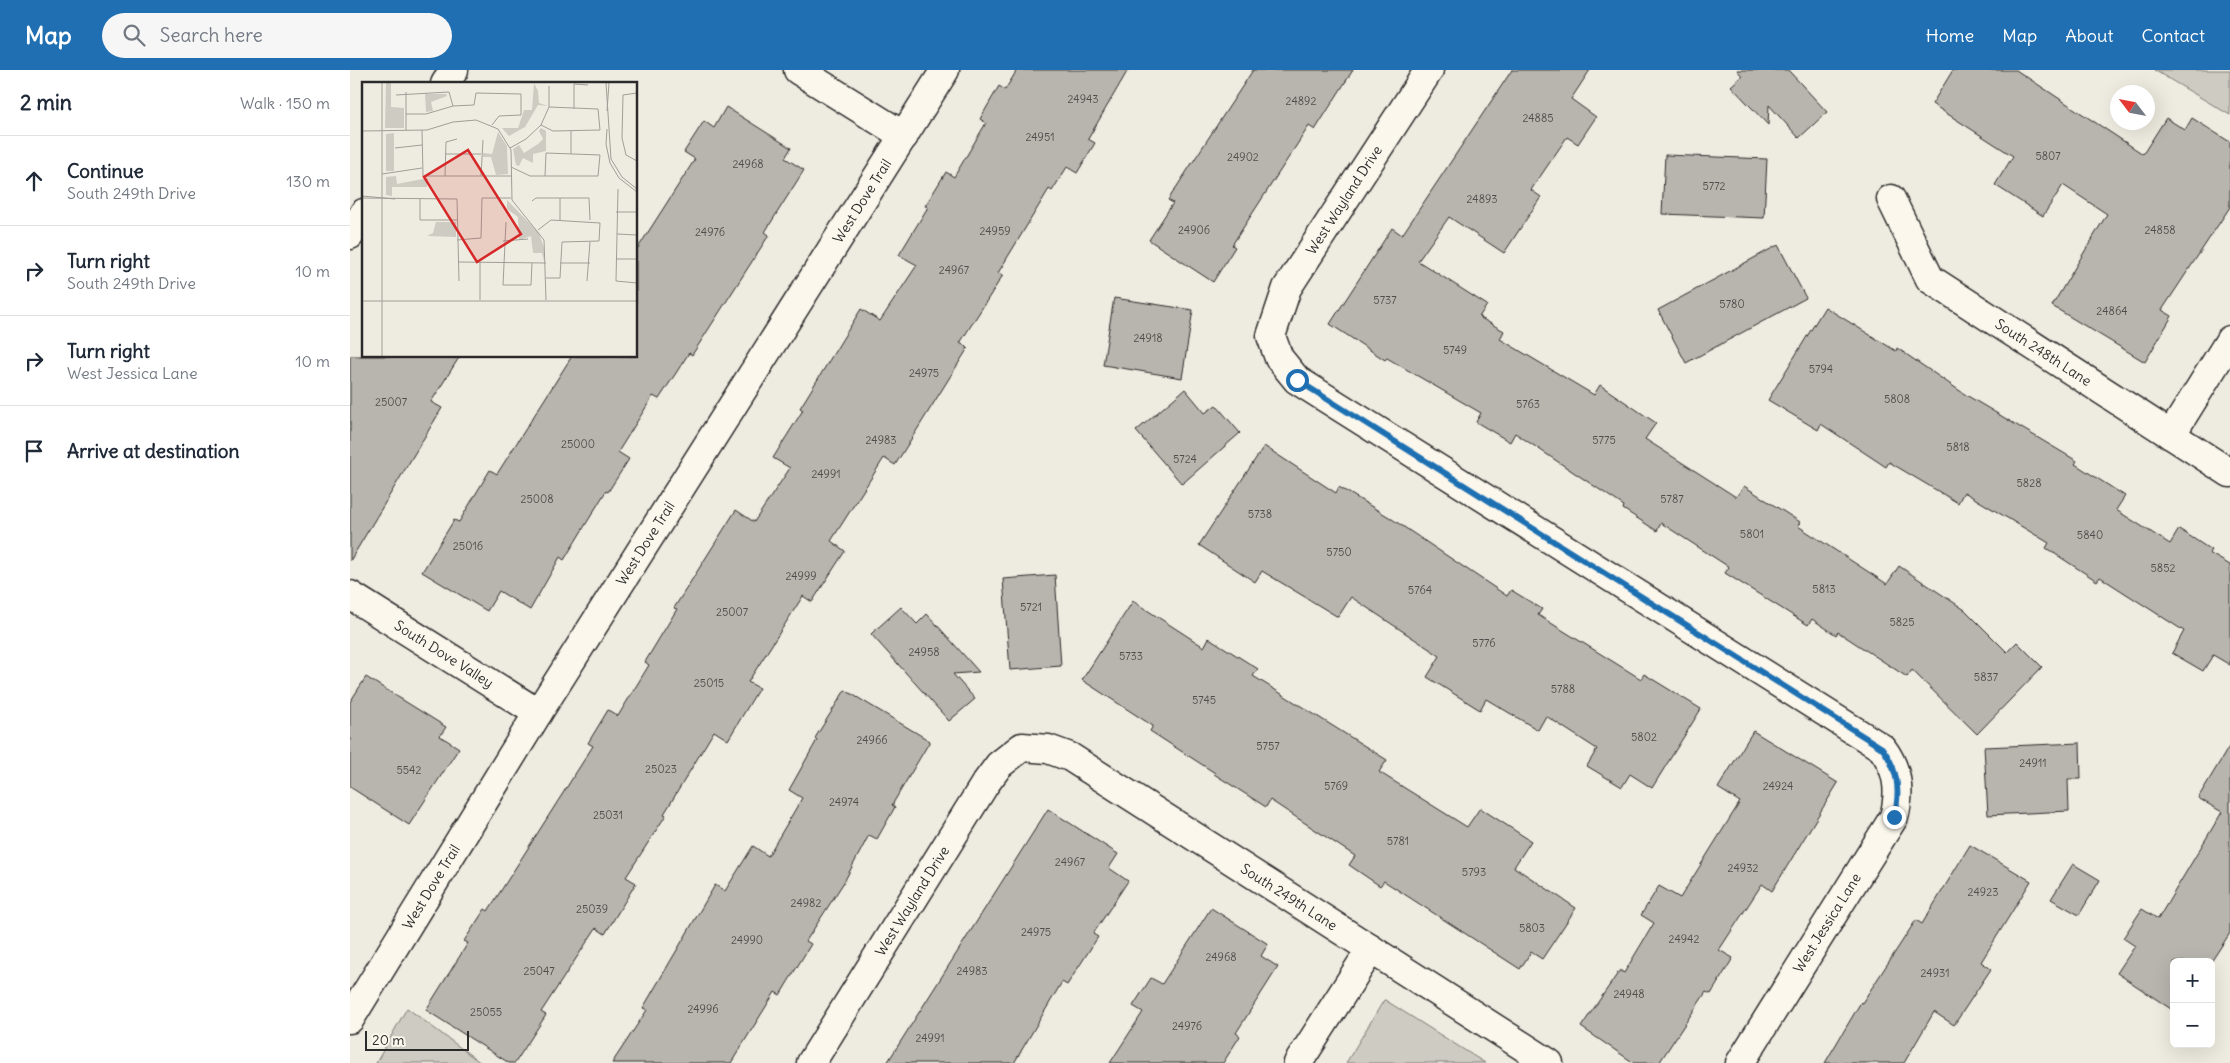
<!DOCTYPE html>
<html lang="en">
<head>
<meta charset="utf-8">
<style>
	:root { --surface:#fff; --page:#f6f6f7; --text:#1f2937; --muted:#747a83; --line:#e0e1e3; --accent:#1f6fb2 }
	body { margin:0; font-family:Delius,sans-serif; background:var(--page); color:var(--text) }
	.controls { position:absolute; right:15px; bottom:15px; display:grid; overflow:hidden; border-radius:8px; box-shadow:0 5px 20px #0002 }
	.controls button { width:45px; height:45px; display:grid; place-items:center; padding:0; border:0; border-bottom:1px solid var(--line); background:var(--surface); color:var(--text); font:25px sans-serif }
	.compass { position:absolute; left:1760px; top:15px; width:45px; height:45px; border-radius:50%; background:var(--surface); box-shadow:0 5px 20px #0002; rotate:302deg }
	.scale { position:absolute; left:15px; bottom:12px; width:104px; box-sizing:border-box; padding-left:5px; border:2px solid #2b2b2b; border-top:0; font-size:14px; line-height:18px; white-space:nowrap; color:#2b2b2b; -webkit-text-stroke:4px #fbf7ec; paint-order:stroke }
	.stop { position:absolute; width:15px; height:15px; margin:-11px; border:4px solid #1f6fb2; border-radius:50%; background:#fff }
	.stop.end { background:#1f6fb2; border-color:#fff; box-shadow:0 1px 5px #0008 }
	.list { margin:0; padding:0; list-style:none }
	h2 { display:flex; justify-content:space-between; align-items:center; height:65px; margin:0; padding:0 20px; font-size:21px }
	h2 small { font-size:16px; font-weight:400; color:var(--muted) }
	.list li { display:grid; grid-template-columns:32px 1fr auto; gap:15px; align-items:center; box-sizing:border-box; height:90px; padding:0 20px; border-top:1px solid var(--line) }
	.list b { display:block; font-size:19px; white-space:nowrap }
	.list p { margin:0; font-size:16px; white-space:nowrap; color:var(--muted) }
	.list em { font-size:16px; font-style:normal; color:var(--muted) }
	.icon { flex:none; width:28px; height:28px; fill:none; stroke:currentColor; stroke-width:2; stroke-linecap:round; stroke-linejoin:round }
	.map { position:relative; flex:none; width:1880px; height:993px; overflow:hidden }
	header { display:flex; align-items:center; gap:30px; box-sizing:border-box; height:70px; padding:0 25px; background:var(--accent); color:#fff }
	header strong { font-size:24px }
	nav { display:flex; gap:28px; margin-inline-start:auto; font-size:18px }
	.search { width:350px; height:45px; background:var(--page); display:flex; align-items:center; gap:12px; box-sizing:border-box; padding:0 18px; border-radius:28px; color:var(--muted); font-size:19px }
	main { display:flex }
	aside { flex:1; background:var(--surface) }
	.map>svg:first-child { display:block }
</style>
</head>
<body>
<header>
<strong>Map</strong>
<div class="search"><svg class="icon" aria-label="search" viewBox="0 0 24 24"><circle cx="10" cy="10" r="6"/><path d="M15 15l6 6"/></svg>Search here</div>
<nav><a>Home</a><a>Map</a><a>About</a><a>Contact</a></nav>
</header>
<main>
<aside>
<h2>2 min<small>Walk · 150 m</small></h2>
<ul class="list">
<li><svg class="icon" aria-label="ahead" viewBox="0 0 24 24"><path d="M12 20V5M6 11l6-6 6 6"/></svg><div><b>Continue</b><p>South 249th Drive</p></div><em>130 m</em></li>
<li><svg class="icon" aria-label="right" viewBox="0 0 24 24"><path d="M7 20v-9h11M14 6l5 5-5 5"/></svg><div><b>Turn right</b><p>South 249th Drive</p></div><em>10 m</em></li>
<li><svg class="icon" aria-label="right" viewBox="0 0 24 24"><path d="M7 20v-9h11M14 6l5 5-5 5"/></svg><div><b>Turn right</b><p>West Jessica Lane</p></div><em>10 m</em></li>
<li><svg class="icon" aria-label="arrive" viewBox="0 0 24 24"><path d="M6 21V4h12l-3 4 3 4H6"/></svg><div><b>Arrive at destination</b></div></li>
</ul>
</aside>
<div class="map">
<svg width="1880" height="993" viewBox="0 0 1880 993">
	<rect width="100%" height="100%" fill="#eeebe0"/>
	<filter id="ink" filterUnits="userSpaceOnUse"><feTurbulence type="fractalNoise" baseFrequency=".02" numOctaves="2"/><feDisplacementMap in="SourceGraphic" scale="10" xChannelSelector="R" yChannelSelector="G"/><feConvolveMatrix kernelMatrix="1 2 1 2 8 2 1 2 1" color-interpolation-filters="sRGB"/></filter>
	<g filter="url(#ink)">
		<g fill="#cecbc2" stroke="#7c7b76">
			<polygon points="1804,0 1880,0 1880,45"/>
			<polygon points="1034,930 1035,930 1135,993 996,993"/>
			<polygon points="57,938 131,993 26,993"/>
		</g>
		<g fill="#b8b5ae" stroke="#2b2b2b">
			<polygon points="667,0 778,0 738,69 745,73 727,103 717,97 702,121 699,119 648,203 653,205 610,273 618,278 545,395 534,388 481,471 495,481 462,532 453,526 398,612 409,618 378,670 364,661 314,744 316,745 276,807 286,813 255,864 246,858 191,942 196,945 165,993 159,993 76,940 118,873 114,871 135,839 138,841 243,676 238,673 258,640 268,646 299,595 295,592 327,539 324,538 386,440 404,452 440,398 423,388 453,340 450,338 511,239 530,251 567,195 549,185 578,137 575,136 596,102 604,107 636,53 630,49 649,16 655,20"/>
			<polygon points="903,0 1003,0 965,60 959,56 882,175 885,177 863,212 799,170 823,133 818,130"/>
			<polygon points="1162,0 1240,0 1221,29 1246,47 1228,74 1217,67 1181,120 1191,127 1154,183 1099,147 1068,191 1137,235 1129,247 1154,261 1150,269 1244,325 1250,315 1306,353 1295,369 1386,427 1394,416 1450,452 1448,456 1537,514 1549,496 1615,540 1657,582 1667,572 1692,597 1627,664 1562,600 1557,607 1488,562 1486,565 1462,549 1458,555 1375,503 1379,497 1311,453 1307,461 1273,439 1274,436 1165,363 1160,372 1126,352 1131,343 1037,288 1035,290 980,254 1042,158 1052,165"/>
			<polygon points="1387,0 1438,0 1477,42 1449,68 1419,35 1418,55 1381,16 1392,6"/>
			<polygon points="1603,0 1666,0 1793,84 1816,48 1835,60 1842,48 1880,72 1880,137 1812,240 1822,246 1795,292 1702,236 1757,144 1713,115 1693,146 1645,115 1663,86 1582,34"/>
			<polygon points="376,37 441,78 435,88 454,100 415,162 419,165 342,285 339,283 309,329 303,326 268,382 279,389 258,422 256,421 214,490 210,487 180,540 149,521 137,541 72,502 104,450 109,452 140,400 147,404 222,286 286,286 286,181 345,89 334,82 354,51 364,58"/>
			<polygon points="1315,85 1417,89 1414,148 1312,144"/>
			<polygon points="1428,175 1456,228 1336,293 1308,240"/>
			<polygon points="764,228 843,240 832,308 753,295"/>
			<polygon points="1475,237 1546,281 1547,278 1616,325 1727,391 1725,394 1775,426 1766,440 1820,474 1829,459 1861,480 1859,483 1880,495 1880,595 1863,585 1853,601 1822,583 1834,561 1750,507 1747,511 1696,478 1699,473 1614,422 1608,433 1539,392 1536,397 1471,354 1468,360 1418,330"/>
			<polygon points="0,286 110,286 81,332 92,338 0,491"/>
			<polygon points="835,319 855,343 866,335 890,363 832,414 786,361"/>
			<polygon points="914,376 986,423 989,417 1039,447 1157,526 1161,520 1192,539 1188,545 1291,609 1294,604 1351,639 1302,718 1280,704 1272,717 1237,696 1247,679 1196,646 1188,660 1136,629 1130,640 1077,607 1090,586 1001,527 988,547 912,501 905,512 849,475"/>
			<polygon points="705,505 711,596 660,600 653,509"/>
			<polygon points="783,531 854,577 859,568 908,599 903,606 1037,690 1029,702 1117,757 1130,738 1181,771 1164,797 1226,838 1192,889 1181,882 1170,899 1034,811 1030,816 999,795 1005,786 920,730 916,737 864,704 865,703 800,661 803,656 732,610"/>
			<polygon points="551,537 567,554 577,544 629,602 603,604 625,629 599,651 521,564"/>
			<polygon points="16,607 96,657 90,666 109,678 59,755 0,717 0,632"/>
			<polygon points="495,620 580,671 542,735 545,737 527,769 519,765 494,812 456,871 461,874 430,925 425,922 381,993 262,993 297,940 293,938 365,815 375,821 403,776 418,786 452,728 439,720 467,670 465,668"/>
			<polygon points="1403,661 1488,713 1422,821 1412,814 1369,880 1383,888 1361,924 1356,922 1309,993 1284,993 1231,957 1270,900 1274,903 1304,853 1291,845 1309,816 1330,828 1390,732 1368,718"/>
			<polygon points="1730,673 1731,709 1718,709 1719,741 1638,745 1634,677"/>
			<polygon points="1880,675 1880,863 1861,892 1824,892 1824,941 1767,903 1785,876 1773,868 1792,839 1808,849 1872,742 1848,728"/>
			<polygon points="698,739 768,784 759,798 778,811 743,864 748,867 717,915 712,912 664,993 537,993"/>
			<polygon points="1620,775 1681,811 1631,892 1641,899 1604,955 1584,942 1554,993 1475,993 1511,932 1512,933 1566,850 1572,854"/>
			<polygon points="1723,794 1750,810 1729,845 1701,829"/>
			<polygon points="861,838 918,874 911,886 928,897 886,963 890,966 873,993 760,993 793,942 783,936 801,908 812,914"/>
		</g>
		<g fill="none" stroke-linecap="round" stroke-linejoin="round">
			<g stroke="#2b2b2b" stroke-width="31">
				<g id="minor">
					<polyline points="448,0 554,66"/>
					<path d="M 1079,0 L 937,218 L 921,266 L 929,288 L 947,310 L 1532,678 C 1548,699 1551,721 1544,747 L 1390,993"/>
					<polyline points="95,14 104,0"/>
					<path id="s1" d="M 1541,129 L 1580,209 L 1880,403"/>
					<polyline points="0,165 14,143"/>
					<polyline points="1821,365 1880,270"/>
					<path id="s2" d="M 0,525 L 188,643"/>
					<path id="s3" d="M 0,949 L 188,643 L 595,0"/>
					<path id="s4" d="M 461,993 L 635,714 L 649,695 L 672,677 L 698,679 L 720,687 L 1199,993"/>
					<polyline points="948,993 1021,879"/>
				</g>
			</g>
			<use href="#minor" stroke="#fbf7ec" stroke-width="28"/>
		</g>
	</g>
	<g fill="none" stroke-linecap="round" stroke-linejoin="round" filter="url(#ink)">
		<path stroke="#1f6fb2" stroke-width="6" d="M 947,310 L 1532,678 C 1548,699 1551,721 1544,747"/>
	</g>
	<g text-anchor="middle" stroke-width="4" stroke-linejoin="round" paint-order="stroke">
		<g font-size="11" fill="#4e4e4c">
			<text x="733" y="33">24943</text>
			<text x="951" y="35">24892</text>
			<text x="1188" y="52">24885</text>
			<text x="690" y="71">24951</text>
			<text x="1698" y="90">5807</text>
			<text x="893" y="91">24902</text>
			<text x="398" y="98">24968</text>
			<text x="1364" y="120">5772</text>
			<text x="1132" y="133">24893</text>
			<text x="844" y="164">24906</text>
			<text x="1810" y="164">24858</text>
			<text x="645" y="165">24959</text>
			<text x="360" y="166">24976</text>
			<text x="604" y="204">24967</text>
			<text x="1035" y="234">5737</text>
			<text x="1382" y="238">5780</text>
			<text x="1762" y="245">24864</text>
			<text x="798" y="272">24918</text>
			<text x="1105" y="284">5749</text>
			<text x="1471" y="303">5794</text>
			<text x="574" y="307">24975</text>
			<text x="1547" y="333">5808</text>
			<text x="41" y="336">25007</text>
			<text x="1178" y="338">5763</text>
			<text x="531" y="374">24983</text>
			<text x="1254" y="374">5775</text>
			<text x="228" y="378">25000</text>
			<text x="1608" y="381">5818</text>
			<text x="835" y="393">5724</text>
			<text x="476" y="408">24991</text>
			<text x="1679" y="417">5828</text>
			<text x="187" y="433">25008</text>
			<text x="1322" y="433">5787</text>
			<text x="910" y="448">5738</text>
			<text x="1402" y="468">5801</text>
			<text x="1740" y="469">5840</text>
			<text x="118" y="480">25016</text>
			<text x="989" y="486">5750</text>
			<text x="1813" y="502">5852</text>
			<text x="451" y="510">24999</text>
			<text x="1474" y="523">5813</text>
			<text x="1070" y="524">5764</text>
			<text x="681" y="541">5721</text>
			<text x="382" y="546">25007</text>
			<text x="1552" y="556">5825</text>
			<text x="1134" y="577">5776</text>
			<text x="574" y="586">24958</text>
			<text x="781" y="590">5733</text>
			<text x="1636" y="611">5837</text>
			<text x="359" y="617">25015</text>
			<text x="1213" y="623">5788</text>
			<text x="854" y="634">5745</text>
			<text x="1294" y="671">5802</text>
			<text x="522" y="674">24966</text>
			<text x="918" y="680">5757</text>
			<text x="1683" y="697">24911</text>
			<text x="311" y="703">25023</text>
			<text x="59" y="704">5542</text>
			<text x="986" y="720">5769</text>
			<text x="1428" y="720">24924</text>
			<text x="494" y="736">24974</text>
			<text x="258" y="749">25031</text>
			<text x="1048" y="775">5781</text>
			<text x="720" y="796">24967</text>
			<text x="1393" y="802">24932</text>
			<text x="1124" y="806">5793</text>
			<text x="1633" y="826">24923</text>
			<text x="456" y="837">24982</text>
			<text x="242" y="843">25039</text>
			<text x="1182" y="862">5803</text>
			<text x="686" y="866">24975</text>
			<text x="1334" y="873">24942</text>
			<text x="397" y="874">24990</text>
			<text x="871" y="891">24968</text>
			<text x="189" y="905">25047</text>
			<text x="622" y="905">24983</text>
			<text x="1585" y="907">24931</text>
			<text x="1279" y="928">24948</text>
			<text x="353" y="943">24996</text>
			<text x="136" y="946">25055</text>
			<text x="837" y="960">24976</text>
			<text x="580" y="972">24991</text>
		</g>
		<g font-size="14" fill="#2b2b2b" stroke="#fbf7ec">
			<text transform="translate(994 130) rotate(-57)" y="5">West Wayland Drive</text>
			<text dy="5" stroke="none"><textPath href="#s3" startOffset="965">West Dove Trail</textPath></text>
			<text dy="5" stroke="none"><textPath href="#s1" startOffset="224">South 248th Lane</textPath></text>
			<text dy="5" stroke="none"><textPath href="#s3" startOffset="560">West Dove Trail</textPath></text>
			<text dy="5" stroke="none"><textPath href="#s2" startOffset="111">South Dove Valley</textPath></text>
			<text dy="5" stroke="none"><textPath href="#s3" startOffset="155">West Dove Trail</textPath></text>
			<text dy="5" stroke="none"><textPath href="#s4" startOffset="691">South 249th Lane</textPath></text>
			<text dy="5" stroke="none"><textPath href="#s4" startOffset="191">West Wayland Drive</textPath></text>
			<text transform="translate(1477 853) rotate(-58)" y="5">West Jessica Lane</text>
		</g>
	</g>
	<g transform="translate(12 12)">
		<rect width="275" height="275" fill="#eeebe0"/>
		<path d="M 24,1 L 29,1 L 29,25 L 42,26 L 42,46 L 23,46 ZM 172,1 L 176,9 L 177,21 L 186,24 L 176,23 L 163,45 L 147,54 L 140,46 L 156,46 L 162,28 L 170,28 ZM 63,12 L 84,12 L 85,14 L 69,20 L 71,29 L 64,30 ZM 179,46 L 184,49 L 184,69 L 171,72 L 171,81 L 161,76 L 157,84 L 154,83 L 151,67 L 157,63 L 162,71 L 176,62 L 181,57 L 177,49 ZM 136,50 L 145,64 L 146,92 L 134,93 L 129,75 L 121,75 L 121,71 L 130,72 ZM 32,51 L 32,89 L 24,89 L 24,52 ZM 34,94 L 35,102 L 66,96 L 65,105 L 30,105 L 30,114 L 24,113 L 24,95 ZM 145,118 L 177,151 L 182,166 L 182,179 L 180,171 L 171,171 L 169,154 L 157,158 L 156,135 L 145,127 ZM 74,140 L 94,140 L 94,155 L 65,154 L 71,151 Z" fill="#cecbc2"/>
		<path fill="none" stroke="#a09e98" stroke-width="1" d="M 244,1 L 249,77 L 260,95 L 275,107M 275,11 L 261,13 L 260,56 L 264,73 L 275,79M 34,13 L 87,10 L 91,24M 212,27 L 212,2 L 226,3M 245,29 L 247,1M 44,32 L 64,32 L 91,24 L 112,23 L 114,11 L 159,12 L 159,33 L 137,34 L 130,43M 179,43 L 191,49 L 238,48 L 236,27 L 187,25M 245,47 L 244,62 L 248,81 L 257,96 L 275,110M 44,48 L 44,10M 60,48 L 61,94 L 149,94M 0,49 L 65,48 L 91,40 L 114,38 L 136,47 L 149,68 L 150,118 L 182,158 L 184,218M 209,49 L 209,72M 33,66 L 60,63M 148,66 L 164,57 L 179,43 L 187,25 L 187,4M 83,72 L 119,72M 149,85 L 168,94 L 236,94 L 238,73 L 184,71 L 183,94M 20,92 L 60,86M 83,94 L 84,60 L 95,57M 119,94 L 121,58M 256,107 L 254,199 L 275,201M 0,114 L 33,117M 0,116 L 95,117 L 97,199M 58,116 L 58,138 L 96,138M 170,119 L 174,116 L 227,116 L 228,138M 254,130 L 275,130M 198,138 L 198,116M 144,140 L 141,203 L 169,203 L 170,181M 176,148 L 189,138 L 238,141 L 237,159 L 200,160 L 198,196 L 184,196M 255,152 L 275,153M 95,158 L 119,156 L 120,116 L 149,116M 141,159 L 166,157M 255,177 L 275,177M 96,180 L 184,181M 118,180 L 118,218M 198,181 L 228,181M 225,199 L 228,160M 0,219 L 275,219M 20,274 L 20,1"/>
		<path fill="#d62828" fill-opacity="0.15" stroke="#d62828" stroke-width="2.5" d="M 106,68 L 159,152 L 115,180 L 62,95 Z"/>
		<rect width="275" height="275" fill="none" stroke="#2b2b2b" stroke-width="2.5"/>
	</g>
</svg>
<div class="controls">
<button>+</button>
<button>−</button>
</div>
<svg class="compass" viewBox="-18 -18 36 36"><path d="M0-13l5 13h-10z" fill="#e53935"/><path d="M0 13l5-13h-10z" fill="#747a83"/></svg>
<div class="scale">20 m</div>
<div class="stop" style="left:947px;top:310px"></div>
<div class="stop end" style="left:1544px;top:747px"></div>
</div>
</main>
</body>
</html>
